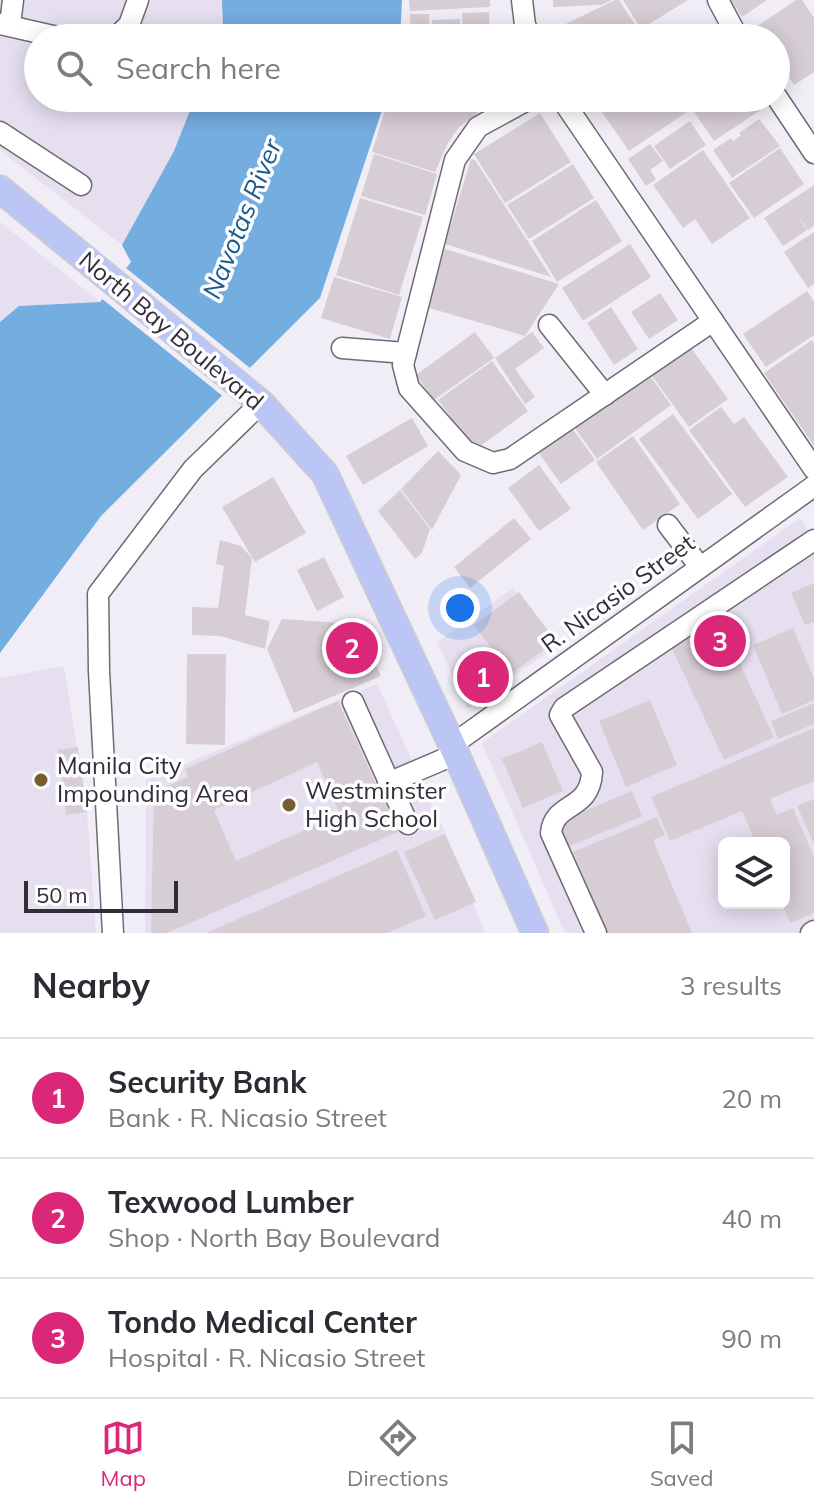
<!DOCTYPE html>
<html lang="en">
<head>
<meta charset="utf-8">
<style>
	:root { --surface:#fff; --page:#f7f7f7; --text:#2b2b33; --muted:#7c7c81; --line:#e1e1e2; --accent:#db2777 }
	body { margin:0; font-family:Mulish,sans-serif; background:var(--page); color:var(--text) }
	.controls { position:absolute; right:24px; bottom:24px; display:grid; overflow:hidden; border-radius:12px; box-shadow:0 4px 20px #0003 }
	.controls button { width:72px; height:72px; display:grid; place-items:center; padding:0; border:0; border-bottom:2px solid var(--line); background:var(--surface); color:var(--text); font:40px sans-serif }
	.scale { position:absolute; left:24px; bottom:20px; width:154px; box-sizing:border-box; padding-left:8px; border:4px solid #302f33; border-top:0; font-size:22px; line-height:28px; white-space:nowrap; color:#302f33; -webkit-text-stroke:6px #fdfcfe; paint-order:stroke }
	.you { position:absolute; left:460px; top:608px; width:28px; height:28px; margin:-20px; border:6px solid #fff; border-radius:50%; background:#1a73e8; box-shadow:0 0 0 12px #1a73e833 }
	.badge { display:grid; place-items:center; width:52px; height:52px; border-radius:50%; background:var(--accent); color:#fff; font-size:26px; font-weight:700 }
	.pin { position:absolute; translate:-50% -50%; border:4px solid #fff; box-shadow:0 2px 8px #0006 }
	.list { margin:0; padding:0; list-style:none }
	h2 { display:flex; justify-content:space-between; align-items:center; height:104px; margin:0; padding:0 32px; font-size:34px }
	h2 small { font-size:26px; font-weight:400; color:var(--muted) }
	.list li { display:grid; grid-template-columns:52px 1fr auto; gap:24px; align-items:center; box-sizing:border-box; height:120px; padding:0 32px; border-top:2px solid var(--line) }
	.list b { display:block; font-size:30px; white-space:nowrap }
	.list p { margin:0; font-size:26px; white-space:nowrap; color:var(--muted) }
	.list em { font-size:26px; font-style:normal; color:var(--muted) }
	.icon { flex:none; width:44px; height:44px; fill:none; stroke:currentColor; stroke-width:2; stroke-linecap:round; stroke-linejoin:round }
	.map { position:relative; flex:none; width:814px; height:933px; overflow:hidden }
	.search { position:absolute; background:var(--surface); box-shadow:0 4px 20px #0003; left:24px; right:24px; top:24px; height:88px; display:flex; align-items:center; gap:20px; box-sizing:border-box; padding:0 28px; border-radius:44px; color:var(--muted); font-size:30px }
	.sheet { height:464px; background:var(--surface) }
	nav { display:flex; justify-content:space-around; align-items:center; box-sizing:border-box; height:112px; border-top:2px solid var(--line); background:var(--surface); font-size:22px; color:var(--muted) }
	nav a { display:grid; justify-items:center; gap:4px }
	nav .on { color:var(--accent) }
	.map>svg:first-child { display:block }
</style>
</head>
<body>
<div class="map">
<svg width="814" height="933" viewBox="0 0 814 933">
	<rect width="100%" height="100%" fill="#f1edf7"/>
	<g fill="#e5dff0" fill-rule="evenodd">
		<polygon points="0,0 222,0 223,29 220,38 38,38 38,98 195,98 174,151 122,245 0,150"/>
		<polygon points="0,222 100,302 19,306 0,322"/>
		<path d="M 800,518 L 814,539 L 814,933 L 565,933 L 482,743 ZM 724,843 L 784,843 L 784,903 L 724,903 Z"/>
		<polygon points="513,588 556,646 468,709 437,642"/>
		<polygon points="64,666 87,812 96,933 0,933 0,678"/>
		<polygon points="377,684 444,830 485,933 145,933 146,780"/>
	</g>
	<g fill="#74addf">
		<polygon points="222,0 402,0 400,38 220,38 223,29"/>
		<polygon points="195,98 386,98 320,298 101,516 0,653 0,322 19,306 100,302 131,262 122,245 174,151"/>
	</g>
	<polygon fill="#f1edf7" points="126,268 250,368 225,398 101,298"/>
	<g fill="#d7ced5" fill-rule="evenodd">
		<polygon points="409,0 490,0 490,7 410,11"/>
		<polygon points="553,0 612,0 601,5 553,7"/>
		<polygon points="615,0 619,0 640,32 632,38 554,38 549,32"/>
		<polygon points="623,0 688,0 641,29"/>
		<polygon points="731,0 767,0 742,17"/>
		<polygon points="796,0 802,0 814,18 814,72 794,85 776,57 776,38 763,38 756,27"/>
		<polygon points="489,12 490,38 463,38 462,13"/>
		<polygon points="410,14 429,14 430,38 411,38"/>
		<polygon points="460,19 460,38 433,38 432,20"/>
		<polygon points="389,98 481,98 492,102 459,127 448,143 435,172 372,152"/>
		<polygon points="592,98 700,98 688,106 690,110 629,151"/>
		<polygon points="703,98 750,98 759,111 714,141 690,106"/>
		<polygon points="540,113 571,162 505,203 474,154"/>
		<polygon points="759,119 780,146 732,178 713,150 731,138 733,141 741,135 739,133"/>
		<polygon points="690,121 706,145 670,169 654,146"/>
		<polygon points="650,144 663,161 650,170 656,179 646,186 628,159"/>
		<polygon points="780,148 804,184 754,218 729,183"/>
		<polygon points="703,150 750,218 712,244 695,219 683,228 653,185"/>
		<polygon points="374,154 437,174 425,215 361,196"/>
		<polygon points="471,159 475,160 551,277 445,244"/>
		<polygon points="573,164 594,198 529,239 507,205"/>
		<polygon points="814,185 814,226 808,230 795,211 807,230 783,246 764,218"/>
		<polygon points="360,198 423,217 399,295 336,275"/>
		<polygon points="596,200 622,241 557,282 532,241"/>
		<polygon points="814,232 814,284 808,288 784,252"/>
		<polygon points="630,244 651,277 583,321 562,288"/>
		<polygon points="445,249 559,284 525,336 426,307"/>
		<polygon points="334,277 402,297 390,339 321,318"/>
		<polygon points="807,291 814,302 814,335 766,367 743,334"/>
		<polygon points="660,293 678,320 649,339 631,312"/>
		<polygon points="611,307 638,349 614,365 587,323"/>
		<polygon points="475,332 494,358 434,400 416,375"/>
		<polygon points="532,332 544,348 515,369 535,397 525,404 495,358"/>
		<polygon points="812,340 814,343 814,446 764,373"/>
		<polygon points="689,345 728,399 689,427 650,373"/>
		<polygon points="492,361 528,411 475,450 438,400"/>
		<polygon points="648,373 671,405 597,459 574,427"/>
		<polygon points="721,407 734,424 744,417 788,477 745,507 689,430"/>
		<polygon points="673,414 732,494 698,519 639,439"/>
		<polygon points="412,418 428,446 363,485 346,456"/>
		<polygon points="572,428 595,460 561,484 538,452"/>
		<polygon points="633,436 680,504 643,530 596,462"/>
		<polygon points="438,451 461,475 432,530 401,489"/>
		<polygon points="539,465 571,509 539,531 508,488"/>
		<polygon points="273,477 306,533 255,562 222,507"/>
		<polygon points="400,490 430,529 422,553 415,559 378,511"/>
		<polygon points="514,518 531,539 470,588 454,567"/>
		<polygon points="220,540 241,546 252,558 245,615 270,621 265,649 220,636 192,635 192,607 218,608 224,566 216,564"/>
		<polygon points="324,557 344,597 317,611 297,570"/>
		<polygon points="814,583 814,622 805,625 791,593"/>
		<polygon points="519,592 556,641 511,674 474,625"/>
		<polygon points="718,617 774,737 724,760 668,640"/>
		<polygon points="282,619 358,624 381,676 294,713 267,649"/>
		<polygon points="793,628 814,678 814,700 782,714 753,645"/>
		<polygon points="187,654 226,654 225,745 186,744"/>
		<polygon points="650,700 677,765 626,787 599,721"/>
		<path d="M 338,701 L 398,832 L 167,933 L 151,933 L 154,792 L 188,777 L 185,769 ZM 317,762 L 340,814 L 236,861 L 214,810 Z"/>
		<polygon points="814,703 814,724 778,739 771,721"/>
		<polygon points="814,728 814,781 770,799 777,815 793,808 814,857 814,913 790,923 782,903 784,903 784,843 756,843 742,811 670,841 651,797"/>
		<polygon points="542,742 563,791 523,808 502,759"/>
		<polygon points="78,747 87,812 66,815 58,750"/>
		<polygon points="632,791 642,816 563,849 553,824"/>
		<polygon points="814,799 814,844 797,806"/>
		<polygon points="657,817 665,835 653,840 692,933 607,933 573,852"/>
		<polygon points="445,834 476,902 435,920 404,852"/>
		<polygon points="397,850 426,916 388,933 206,933"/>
	</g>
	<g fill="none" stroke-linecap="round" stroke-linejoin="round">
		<g stroke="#6e6b74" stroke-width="23">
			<g id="minor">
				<polyline points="522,0 525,25 531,38"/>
				<polyline points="718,0 738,38"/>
				<polyline points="0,24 62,38"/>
				<polyline points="10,25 13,0"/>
				<polyline points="115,38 129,25 138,0"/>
				<polyline points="776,96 814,153"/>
				<polyline points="531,98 478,127 455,160 403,365 409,388 465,451 493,463 510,459 713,321"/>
				<polyline points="561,98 814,469"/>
				<polyline points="0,132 81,185"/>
				<polyline points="549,325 605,395"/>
				<polyline points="342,348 406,353"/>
				<polyline points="668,525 700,567"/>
				<polyline points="353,702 408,824"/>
				<polyline points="452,745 814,486"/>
				<polyline points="388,783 456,754"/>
				<polyline points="113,933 99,671 98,594 193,469 261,403"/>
				<path d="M 596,933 L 551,833 C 554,801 590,812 592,772 L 560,715 L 564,708 L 814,540"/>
				<polyline points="811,933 814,931"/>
			</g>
		</g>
		<g stroke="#cdcdce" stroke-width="29">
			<polyline id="major" points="0,189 261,403 325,474 452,745 535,933"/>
		</g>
		<use href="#minor" stroke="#fff" stroke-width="20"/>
		<use href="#major" stroke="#bbc5f6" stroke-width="26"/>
	</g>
	<g fill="#765f2f" stroke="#fdfcfe" stroke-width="3">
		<circle cx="41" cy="780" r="8"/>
		<circle cx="289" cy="805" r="8"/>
	</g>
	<g text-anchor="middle" stroke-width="7" stroke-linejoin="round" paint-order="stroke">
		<g font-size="24" fill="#302f33" stroke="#fdfcfe">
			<text transform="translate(171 331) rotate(40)" y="8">North Bay Boulevard</text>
			<text transform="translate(618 594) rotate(-36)" y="8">R. Nicasio Street</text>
		</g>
		<g font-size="24" fill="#302f33" stroke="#fdfcfe" text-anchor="start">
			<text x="57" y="774">Manila City<tspan x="57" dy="28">Impounding Area</tspan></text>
			<text x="305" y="799">Westminster<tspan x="305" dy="28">High School</tspan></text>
		</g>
		<g font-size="26" font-style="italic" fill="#1b5a89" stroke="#fdfcfe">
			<text transform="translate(242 219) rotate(-68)" y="9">Navotas River</text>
		</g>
	</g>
</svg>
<div class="controls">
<button><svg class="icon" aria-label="layers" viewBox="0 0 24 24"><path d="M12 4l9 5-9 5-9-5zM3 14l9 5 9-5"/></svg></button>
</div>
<div class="scale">50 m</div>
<div class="you"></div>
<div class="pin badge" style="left:483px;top:677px">1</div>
<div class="pin badge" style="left:352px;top:648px">2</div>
<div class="pin badge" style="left:720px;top:641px">3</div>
<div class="search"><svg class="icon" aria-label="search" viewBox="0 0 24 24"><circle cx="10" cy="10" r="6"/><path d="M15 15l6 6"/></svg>Search here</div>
</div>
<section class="sheet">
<h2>Nearby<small>3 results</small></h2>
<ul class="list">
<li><span class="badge">1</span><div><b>Security Bank</b><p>Bank · R. Nicasio Street</p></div><em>20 m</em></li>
<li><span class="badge">2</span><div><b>Texwood Lumber</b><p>Shop · North Bay Boulevard</p></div><em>40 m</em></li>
<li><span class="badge">3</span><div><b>Tondo Medical Center</b><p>Hospital · R. Nicasio Street</p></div><em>90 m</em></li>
</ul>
</section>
<nav>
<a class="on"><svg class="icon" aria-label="map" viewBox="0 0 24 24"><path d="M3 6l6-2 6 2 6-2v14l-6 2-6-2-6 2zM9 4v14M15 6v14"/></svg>Map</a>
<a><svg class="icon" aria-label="directions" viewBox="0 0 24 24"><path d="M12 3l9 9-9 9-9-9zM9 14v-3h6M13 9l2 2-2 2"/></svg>Directions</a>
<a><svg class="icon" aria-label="saved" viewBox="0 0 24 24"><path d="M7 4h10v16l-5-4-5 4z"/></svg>Saved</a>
</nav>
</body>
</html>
